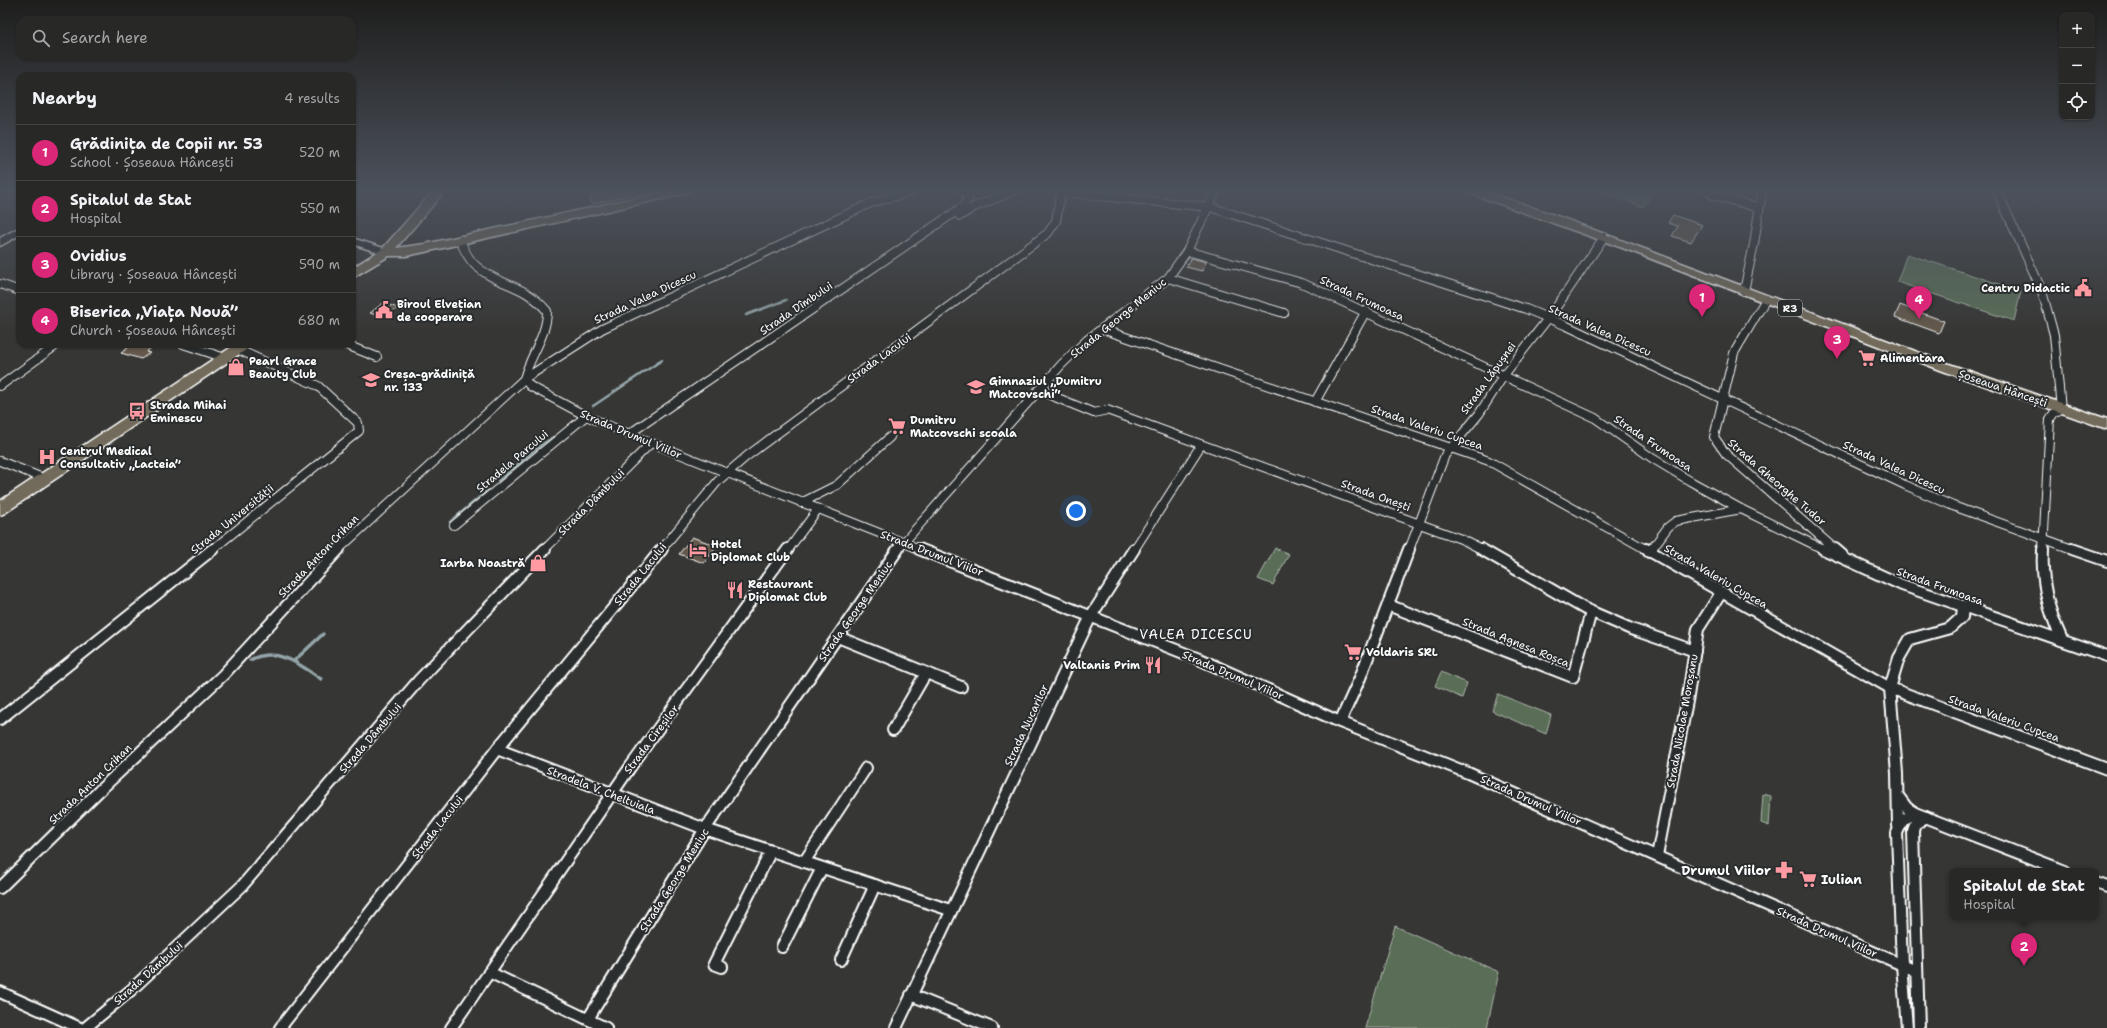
<!DOCTYPE html>
<html lang="en">
<head>
<meta charset="utf-8">
<style>
	:root { --surface:#282827; --page:#343433; --text:#f1f3f6; --muted:#a5a6a7; --line:#444; --accent:#db2777 }
	body { margin:0; font-family:"Shantell Sans",sans-serif; background:var(--page); color:var(--text) }
	.controls { position:absolute; right:12px; top:12px; display:grid; overflow:hidden; border-radius:8px; box-shadow:0 1px 3px #0004 }
	.controls button { width:36px; height:36px; display:grid; place-items:center; padding:0; border:0; border-bottom:1px solid var(--line); background:var(--surface); color:var(--text); font:20px sans-serif }
	.you { position:absolute; left:1076px; top:511px; width:14px; height:14px; margin:-10px; border:3px solid #fff; border-radius:50%; background:#1a73e8; box-shadow:0 0 0 6px #1a73e833 }
	.badge { display:grid; place-items:center; width:26px; height:26px; border-radius:50%; background:var(--accent); color:#fff; font-size:13px; font-weight:700 }
	.pin { position:absolute; translate:-50% -33px; filter:drop-shadow(0 1px 2px #0008) }
	.pin::after { content:''; position:absolute; top:21px; width:14px; height:12px; background:inherit; clip-path:polygon(0 0,100% 0,50% 100%) }
	.popup { position:absolute; left:1949px; top:868px; width:150px; height:52px; box-sizing:border-box; display:grid; place-content:center; border-radius:8px; background:var(--surface); filter:drop-shadow(0 1px 3px #0005); font-size:13px; white-space:nowrap; color:var(--muted) }
	.popup b { font-size:15px; color:var(--text) }
	.popup::after { content:''; position:absolute; left:50%; top:100%; margin-left:-8px; border:8px solid transparent; border-top-color:var(--surface) }
	.list { margin:0; padding:0; list-style:none }
	h2 { display:flex; justify-content:space-between; align-items:center; height:52px; margin:0; padding:0 16px; font-size:17px }
	h2 small { font-size:13px; font-weight:400; color:var(--muted) }
	.list li { display:grid; grid-template-columns:26px 1fr auto; gap:12px; align-items:center; box-sizing:border-box; height:56px; padding:0 16px; border-top:1px solid var(--line) }
	.list b { display:block; font-size:15px; white-space:nowrap }
	.list p { margin:0; font-size:13px; white-space:nowrap; color:var(--muted) }
	.list em { font-size:13px; font-style:normal; color:var(--muted) }
	.icon { flex:none; width:22px; height:22px; fill:none; stroke:currentColor; stroke-width:2; stroke-linecap:round; stroke-linejoin:round }
	.map { position:relative; flex:none; width:2107px; height:1028px; overflow:hidden }
	.search { position:absolute; background:var(--surface); box-shadow:0 1px 3px #0004; left:16px; top:16px; width:340px; height:44px; display:flex; align-items:center; gap:10px; box-sizing:border-box; padding:0 14px; border-radius:12px; color:var(--muted); font-size:15px }
	.panel { position:absolute; background:var(--surface); box-shadow:0 1px 3px #0004; left:16px; top:72px; width:340px; height:276px; border-radius:12px }
	.map>svg:first-child { display:block }
</style>
</head>
<body>
<div class="map">
<svg width="2107" height="1028" viewBox="0 0 2107 1028">
	<rect width="100%" height="100%" fill="#363634"/>
	<filter id="ink" filterUnits="userSpaceOnUse"><feTurbulence type="fractalNoise" baseFrequency=".025" numOctaves="2"/><feDisplacementMap in="SourceGraphic" scale="8" xChannelSelector="R" yChannelSelector="G"/><feConvolveMatrix kernelMatrix="1 2 1 2 8 2 1 2 1" color-interpolation-filters="sRGB"/></filter>
	<g filter="url(#ink)">
		<g fill="#5a6d57" stroke="#acb6ab">
			<polygon points="1598,191 1654,191 1643,207"/>
			<polygon points="1907,254 2021,291 2014,321 1897,282"/>
			<polygon points="1275,548 1289,554 1273,585 1258,579"/>
			<polygon points="1441,672 1467,683 1462,698 1435,686"/>
			<polygon points="1498,694 1551,715 1546,734 1492,711"/>
			<polygon points="1763,794 1771,796 1769,826 1761,823"/>
			<polygon points="1395,926 1499,972 1487,1028 1365,1028"/>
		</g>
		<g fill="none" stroke-linecap="round" stroke-linejoin="round">
			<g stroke="#94a5a9" stroke-width="2.5">
				<polyline points="746,315 786,300"/>
				<polyline points="593,406 662,360"/>
				<polyline points="498,481 542,444 559,434"/>
				<polyline points="450,522 488,490"/>
			</g>
			<g stroke="#94a5a9" stroke-width="3.5">
				<path d="M 250,660 C 276,646 300,664 321,679"/>
				<polyline points="294,661 323,634"/>
			</g>
		</g>
		<g fill="#64594b" stroke="#fff">
			<polygon points="610,191 632,191 632,195 592,204 590,195"/>
			<polygon points="1673,215 1702,225 1691,242 1672,236 1678,226 1668,223"/>
			<polygon points="1191,258 1206,262 1202,271 1186,267"/>
			<polygon points="383,303 398,308 385,318 370,313"/>
			<polygon points="1900,305 1944,321 1939,333 1895,317"/>
			<polygon points="133,344 156,344 146,352 150,353 141,359 121,353"/>
			<polygon points="692,537 717,546 704,563 679,554"/>
		</g>
		<g fill="none" stroke-linecap="round" stroke-linejoin="round">
			<g stroke="#fff" stroke-width="10">
				<g id="minor-far1">
					<polyline points="1708,191 1713,195 1759,208"/>
					<polyline points="1997,191 2042,291 2054,335 2061,409 2054,413 2050,419 2043,550"/>
					<polyline points="1061,192 1210,207 1526,309 1567,326 1905,485 1953,506 2075,550"/>
					<polyline points="960,216 974,207 1013,191"/>
					<path d="M 460,240 C 464,250 468,259 476,266 C 500,287 524,283 547,311 C 547,336 530,355 524,379"/>
					<polyline points="1187,251 1302,283 1595,418 1652,458 1690,481 1741,509 1825,550"/>
					<polyline points="1168,278 1284,313"/>
					<polyline points="0,284 20,291"/>
					<polyline points="1744,291 1754,244 1762,191"/>
					<polyline points="1766,299 1734,353 1714,437 1726,454 1836,550"/>
					<polyline points="1102,329 1489,461 1647,550"/>
					<polyline points="183,344 225,358"/>
					<polyline points="344,344 377,357"/>
					<polyline points="524,379 530,386 586,416 629,434 922,550"/>
					<polyline points="0,386 58,344"/>
					<polyline points="1038,390 1094,413 1107,410 1461,539 1483,550"/>
					<polyline points="1315,402 1366,311"/>
					<polyline points="629,434 964,206 969,196 963,191"/>
					<polyline points="0,461 45,479"/>
					<polyline points="801,503 837,485 890,437"/>
					<polyline points="454,525 586,416"/>
					<polyline points="212,550 359,431 358,423 318,386 237,349"/>
					<polyline points="338,550 524,379 602,329 871,203 913,191"/>
					<polyline points="544,550 651,443"/>
					<polyline points="661,550 718,481 747,456 1048,233 1056,221 1061,191"/>
					<polyline points="788,550 818,509"/>
					<polyline points="897,550 1062,364 1087,340 1168,278 1187,251 1216,191"/>
					<polyline points="1134,550 1201,445"/>
					<polyline points="1409,550 1445,455 1479,414 1504,375 1553,312 1604,237"/>
					<polyline points="1651,550 1668,527 1676,521 1741,509"/>
				</g>
			</g>
			<g stroke="#fff" stroke-width="14">
				<g id="minor">
					<polyline points="919,549 1199,659 1340,722 1468,773 1916,971"/>
					<polyline points="1481,549 1585,609 1631,629 1695,651"/>
					<polyline points="1646,549 1890,688 2107,769"/>
					<polyline points="1823,549 1902,585 2107,656"/>
					<polyline points="1835,549 1842,555"/>
					<path d="M 2043,549 C 2041,583 2048,609 2062,640"/>
					<polyline points="2072,549 2107,561"/>
					<polyline points="1649,552 1652,549"/>
					<polyline points="1388,605 1573,677 1591,612"/>
					<polyline points="838,637 961,687"/>
					<polyline points="0,719 213,549"/>
					<polyline points="1340,722 1360,678 1409,549"/>
					<polyline points="893,730 926,673"/>
					<polyline points="497,749 705,829 950,910"/>
					<polyline points="1898,796 1907,808 1915,813 2065,871"/>
					<polyline points="1898,826 1897,773 1890,688 1899,658 1910,639 1950,628 1962,617 1963,607"/>
					<polyline points="1657,856 1688,696 1698,629 1721,593"/>
					<polyline points="804,862 866,768"/>
					<polyline points="2096,883 2107,887"/>
					<polyline points="0,888 99,791 223,675 339,549"/>
					<polyline points="782,947 822,868"/>
					<polyline points="841,960 875,885"/>
					<polyline points="722,967 714,964 771,851"/>
					<polyline points="489,972 606,1028"/>
					<polyline points="0,992 80,1028"/>
					<polyline points="911,995 992,1028"/>
					<polyline points="588,1019 705,829 898,549"/>
					<polyline points="85,1028 130,991 242,886 419,680 545,549"/>
					<polyline points="280,1028 497,749 662,549"/>
					<polyline points="451,1028 631,766 788,549"/>
					<polyline points="896,1028 1091,616 1134,549"/>
					<polyline points="1907,1028 1902,965 1897,833 1903,820 1915,813"/>
					<polyline points="1919,1028 1913,831 1915,824 1926,817"/>
				</g>
			</g>
			<g stroke="#fff" stroke-width="3">
				<g id="secondary">
					<polygon points="20,227 20,235 0,246 0,238"/>
					<polygon points="352,238 390,250 391,252 386,255 352,244"/>
				</g>
			</g>
			<g stroke="#fff" stroke-width="3">
				<g id="primary">
					<polygon points="433,191 445,191 396,248 425,244 667,191 690,191 684,194 425,252 406,256 389,256 352,278 352,268 382,249"/>
					<polygon points="1467,191 1485,191 1557,216 1952,365 2107,419 2107,429 1943,371 1628,250 1469,193"/>
					<polygon points="236,344 252,344 250,347 5,513 0,515 0,501"/>
				</g>
			</g>
			<use href="#minor-far1" stroke="#2a2d2e" stroke-width="8"/>
			<use href="#minor" stroke="#2a2d2e" stroke-width="10"/>
			<use href="#secondary" fill="#2a2d2e" fill-rule="evenodd"/>
			<use href="#primary" fill="#726b5a" fill-rule="evenodd"/>
		</g>
	</g>
	<linearGradient id="sky" x2="0" y2="1"><stop stop-color="#1e1e1d"/><stop offset="0.57" stop-color="#4c525c"/><stop offset="1" stop-color="#4c525c" stop-opacity="0"/></linearGradient>
	<rect width="2107" height="335" fill="url(#sky)"/>
	<defs>
		<g id="civic-bare" transform="scale(1.38)"><path d="M-.6-6.5H3V-4.5H.6V-3L4-1V1h2V6H-6V1h2V-1L-.6-3ZM-1.2 2.5V6h2.4V2.5Z" fill="#ff9aa2" stroke="#2a2d2e" stroke-width="2.5" paint-order="stroke"/></g>
		<g id="supermarket-bare" transform="scale(1.38)"><path d="M-6-5.5h2.5l.6 2H6L4.5 2H-2.5L-4.4-4H-6ZM-1.5 3.2a1.3 1.3 0 1 0 .1 0ZM3 3.2a1.3 1.3 0 1 0 .1 0Z" fill="#ff9aa2" stroke="#2a2d2e" stroke-width="2.5" paint-order="stroke"/></g>
		<g id="shop-bare" transform="scale(1.38)"><path d="M-5-2.5h2.3a2.7 3.5 0 0 1 5.4 0H5L5.5 6h-11ZM-1.5-2.5h3a1.5 2.3 0 0 0-3 0Z" fill="#ff9aa2" stroke="#2a2d2e" stroke-width="2.5" paint-order="stroke"/></g>
		<g id="school-bare" transform="scale(1.38)"><path d="M0-5L7-2L0 1L-7-2ZM-4 1L0 2.5L4 1V4Q0 6-4 4Z" fill="#ff9aa2" stroke="#2a2d2e" stroke-width="2.5" paint-order="stroke"/></g>
		<g id="bus-bare" transform="scale(1.38)"><path d="M-5-6H5V4H4V6H2V4H-2V6H-4V4H-5ZM-3.5-4V0h7V-4ZM-3.5 1.2v1.5H-2V1.2ZM2 1.2v1.5H3.5V1.2Z" fill="#ff9aa2" stroke="#2a2d2e" stroke-width="2.5" paint-order="stroke"/></g>
		<g id="hospital-bare" transform="scale(1.38)"><path d="M-5-5h3v3.5h4V-5h3V5h-3V1.5h-4V5h-3Z" fill="#ff9aa2" stroke="#2a2d2e" stroke-width="2.5" paint-order="stroke"/></g>
		<g id="hotel-bare" transform="scale(1.38)"><path d="M-6-4.5h1.5V1H6V5H4.5V3h-9V5H-6ZM-4 0a1.8 1.8 0 1 1 3.6 0ZM.5 0V-2.5h3Q6-2.5 6 0Z" fill="#ff9aa2" stroke="#2a2d2e" stroke-width="2.5" paint-order="stroke"/></g>
		<g id="restaurant-bare" transform="scale(1.38)"><path d="M-5-6h1v4h1v-4h1v4h1v-4h1v5L-1.5 .5V6h-2V.5L-5-1ZM5-6V6H3V1.5H1.5Q1.5-4 5-6Z" fill="#ff9aa2" stroke="#2a2d2e" stroke-width="2.5" paint-order="stroke"/></g>
		<g id="pharmacy-bare" transform="scale(1.38)"><path d="M-2-6h4v4h4v4h-4v4h-4v-4h-4v-4h4Z" fill="#ff9aa2" stroke="#2a2d2e" stroke-width="2.5" paint-order="stroke"/></g>
	</defs>
	<g fill-rule="evenodd">
		<use href="#civic-bare" x="2083" y="288"/>
		<use href="#civic-bare" x="384" y="310"/>
		<use href="#supermarket-bare" x="1867" y="358"/>
		<use href="#shop-bare" x="236" y="367"/>
		<use href="#school-bare" x="371" y="380"/>
		<use href="#school-bare" x="976" y="387"/>
		<use href="#bus-bare" x="137" y="411"/>
		<use href="#supermarket-bare" x="897" y="426"/>
		<use href="#hospital-bare" x="47" y="457"/>
		<use href="#hotel-bare" x="698" y="550"/>
		<use href="#shop-bare" x="538" y="563"/>
		<use href="#restaurant-bare" x="735" y="590"/>
		<use href="#supermarket-bare" x="1353" y="652"/>
		<use href="#restaurant-bare" x="1153" y="665"/>
		<use href="#pharmacy-bare" x="1784" y="870"/>
		<use href="#supermarket-bare" x="1808" y="879"/>
	</g>
	<g text-anchor="middle" stroke-width="4" stroke-linejoin="round" paint-order="stroke">
		<rect fill="#2a2d2e" stroke="#bfc0c0" stroke-width="1" x="1778" y="300" width="24" height="16" rx="3"/>
		<g font-size="10" font-weight="bold" fill="#fff">
			<text x="1790" y="312">R3</text>
		</g>
		<g font-size="11" font-weight="bold" fill="#fff" stroke="#2a2d2e" text-anchor="start">
			<text x="2070" y="292" text-anchor="end">Centru Didactic</text>
			<text x="397" y="308">Biroul Elvețian<tspan x="397" dy="13">de cooperare</tspan></text>
			<text x="1880" y="362">Alimentara</text>
			<text x="249" y="365">Pearl Grace<tspan x="249" dy="13">Beauty Club</tspan></text>
			<text x="384" y="378">Creșa-grădiniță<tspan x="384" dy="13">nr. 133</tspan></text>
			<text x="989" y="385">Gimnaziul „Dumitru<tspan x="989" dy="13">Matcovschi“</tspan></text>
			<text x="150" y="409">Strada Mihai<tspan x="150" dy="13">Eminescu</tspan></text>
			<text x="910" y="424">Dumitru<tspan x="910" dy="13">Matcovschi scoala</tspan></text>
			<text x="60" y="455">Centrul Medical<tspan x="60" dy="13">Consultativ „Lacteia”</tspan></text>
			<text x="711" y="548">Hotel<tspan x="711" dy="13">Diplomat Club</tspan></text>
			<text x="525" y="567" text-anchor="end">Iarba Noastră</text>
			<text x="748" y="588">Restaurant<tspan x="748" dy="13">Diplomat Club</tspan></text>
			<text x="1366" y="656">Voldaris SRL</text>
			<text x="1140" y="669" text-anchor="end">Valtanis Prim</text>
		</g>
		<g font-size="11" fill="#fff" stroke="#2a2d2e">
			<text transform="translate(645 297) rotate(-25)" y="4">Strada Valea Dicescu</text>
			<text transform="translate(1362 298) rotate(25)" y="4">Strada Frumoasa</text>
			<text transform="translate(796 308) rotate(-34)" y="4">Strada Dîmbului</text>
			<text transform="translate(1118 318) rotate(-39)" y="4">Strada George Meniuc</text>
			<text transform="translate(1600 330) rotate(24)" y="4">Strada Valea Dicescu</text>
			<text transform="translate(879 358) rotate(-36)" y="4">Strada Lacului</text>
			<text transform="translate(1488 378) rotate(-54)" y="4">Strada Lăpușnei</text>
			<text transform="translate(2003 388) rotate(19)" y="4">Șoseaua Hâncești</text>
			<text transform="translate(1427 427) rotate(19)" y="4">Strada Valeriu Cupcea</text>
			<text transform="translate(631 434) rotate(23)" y="4">Strada Drumul Viilor</text>
			<text transform="translate(1653 443) rotate(34)" y="4">Strada Frumoasa</text>
			<text transform="translate(512 461) rotate(-40)" y="4">Stradela Parcului</text>
			<text transform="translate(1894 467) rotate(25)" y="4">Strada Valea Dicescu</text>
			<text transform="translate(1777 482) rotate(41)" y="4">Strada Gheorghe Tudor</text>
			<text transform="translate(1376 495) rotate(20)" y="4">Strada Onești</text>
			<text transform="translate(591 502) rotate(-45)" y="4">Strada Dâmbului</text>
			<text transform="translate(232 519) rotate(-39)" y="4">Strada Universității</text>
			<text transform="translate(932 553) rotate(21)" y="4">Strada Drumul Viilor</text>
			<text transform="translate(318 556) rotate(-46)" y="4">Strada Anton Crihan</text>
			<text transform="translate(640 574) rotate(-51)" y="4">Strada Lacului</text>
			<text transform="translate(1716 576) rotate(30)" y="4">Strada Valeriu Cupcea</text>
			<text transform="translate(1940 586) rotate(20)" y="4">Strada Frumoasa</text>
			<text transform="translate(855 611) rotate(-55)" y="4">Strada George Meniuc</text>
			<text transform="translate(1516 642) rotate(22)" y="4">Strada Agnesa Roșca</text>
			<text transform="translate(1233 675) rotate(23)" y="4">Strada Drumul Viilor</text>
			<text transform="translate(2004 718) rotate(20)" y="4">Strada Valeriu Cupcea</text>
			<text transform="translate(1682 721) rotate(-80)" y="4">Strada Nicolae Moroșanu</text>
			<text transform="translate(1026 725) rotate(-65)" y="4">Strada Nucarilor</text>
			<text transform="translate(370 738) rotate(-49)" y="4">Strada Dâmbului</text>
			<text transform="translate(651 739) rotate(-53)" y="4">Strada Cireșilor</text>
			<text transform="translate(90 784) rotate(-44)" y="4">Strada Anton Crihan</text>
			<text transform="translate(601 790) rotate(21)" y="4">Stradela V. Cheltuiala</text>
			<text transform="translate(1531 800) rotate(24)" y="4">Strada Drumul Viilor</text>
			<text transform="translate(437 827) rotate(-52)" y="4">Strada Lacului</text>
			<text transform="translate(674 880) rotate(-58)" y="4">Strada George Meniuc</text>
			<text transform="translate(1827 932) rotate(24)" y="4">Strada Drumul Viilor</text>
			<text transform="translate(148 973) rotate(-42)" y="4">Strada Dâmbului</text>
		</g>
		<g font-size="13" letter-spacing="1" fill="#fff" stroke="#2a2d2e">
			<text x="1196" y="639">VALEA DICESCU</text>
		</g>
		<g font-size="13" font-weight="bold" fill="#fff" stroke="#2a2d2e" text-anchor="end">
			<text x="1771" y="875">Drumul Viilor</text>
			<text x="1821" y="884" text-anchor="start">Iulian</text>
		</g>
	</g>
</svg>
<div class="controls">
<button>+</button>
<button>−</button>
<button><svg class="icon" aria-label="locate" viewBox="0 0 24 24"><circle cx="12" cy="12" r="6"/><path d="M12 2v4M12 18v4M2 12h4M18 12h4"/></svg></button>
</div>
<div class="you"></div>
<div class="pin badge" style="left:1702px;top:317px">1</div>
<div class="pin badge" style="left:2024px;top:966px">2</div>
<div class="popup"><b>Spitalul de Stat</b>Hospital</div>
<div class="pin badge" style="left:1837px;top:359px">3</div>
<div class="pin badge" style="left:1919px;top:319px">4</div>
<div class="search"><svg class="icon" aria-label="search" viewBox="0 0 24 24"><circle cx="10" cy="10" r="6"/><path d="M15 15l6 6"/></svg>Search here</div>
<section class="panel">
<h2>Nearby<small>4 results</small></h2>
<ul class="list">
<li><span class="badge">1</span><div><b>Grădinița de Copii nr. 53</b><p>School · Șoseaua Hâncești</p></div><em>520 m</em></li>
<li><span class="badge">2</span><div><b>Spitalul de Stat</b><p>Hospital</p></div><em>550 m</em></li>
<li><span class="badge">3</span><div><b>Ovidius</b><p>Library · Șoseaua Hâncești</p></div><em>590 m</em></li>
<li><span class="badge">4</span><div><b>Biserica „Viața Nouă”</b><p>Church · Șoseaua Hâncești</p></div><em>680 m</em></li>
</ul>
</section>
</div>
</body>
</html>
